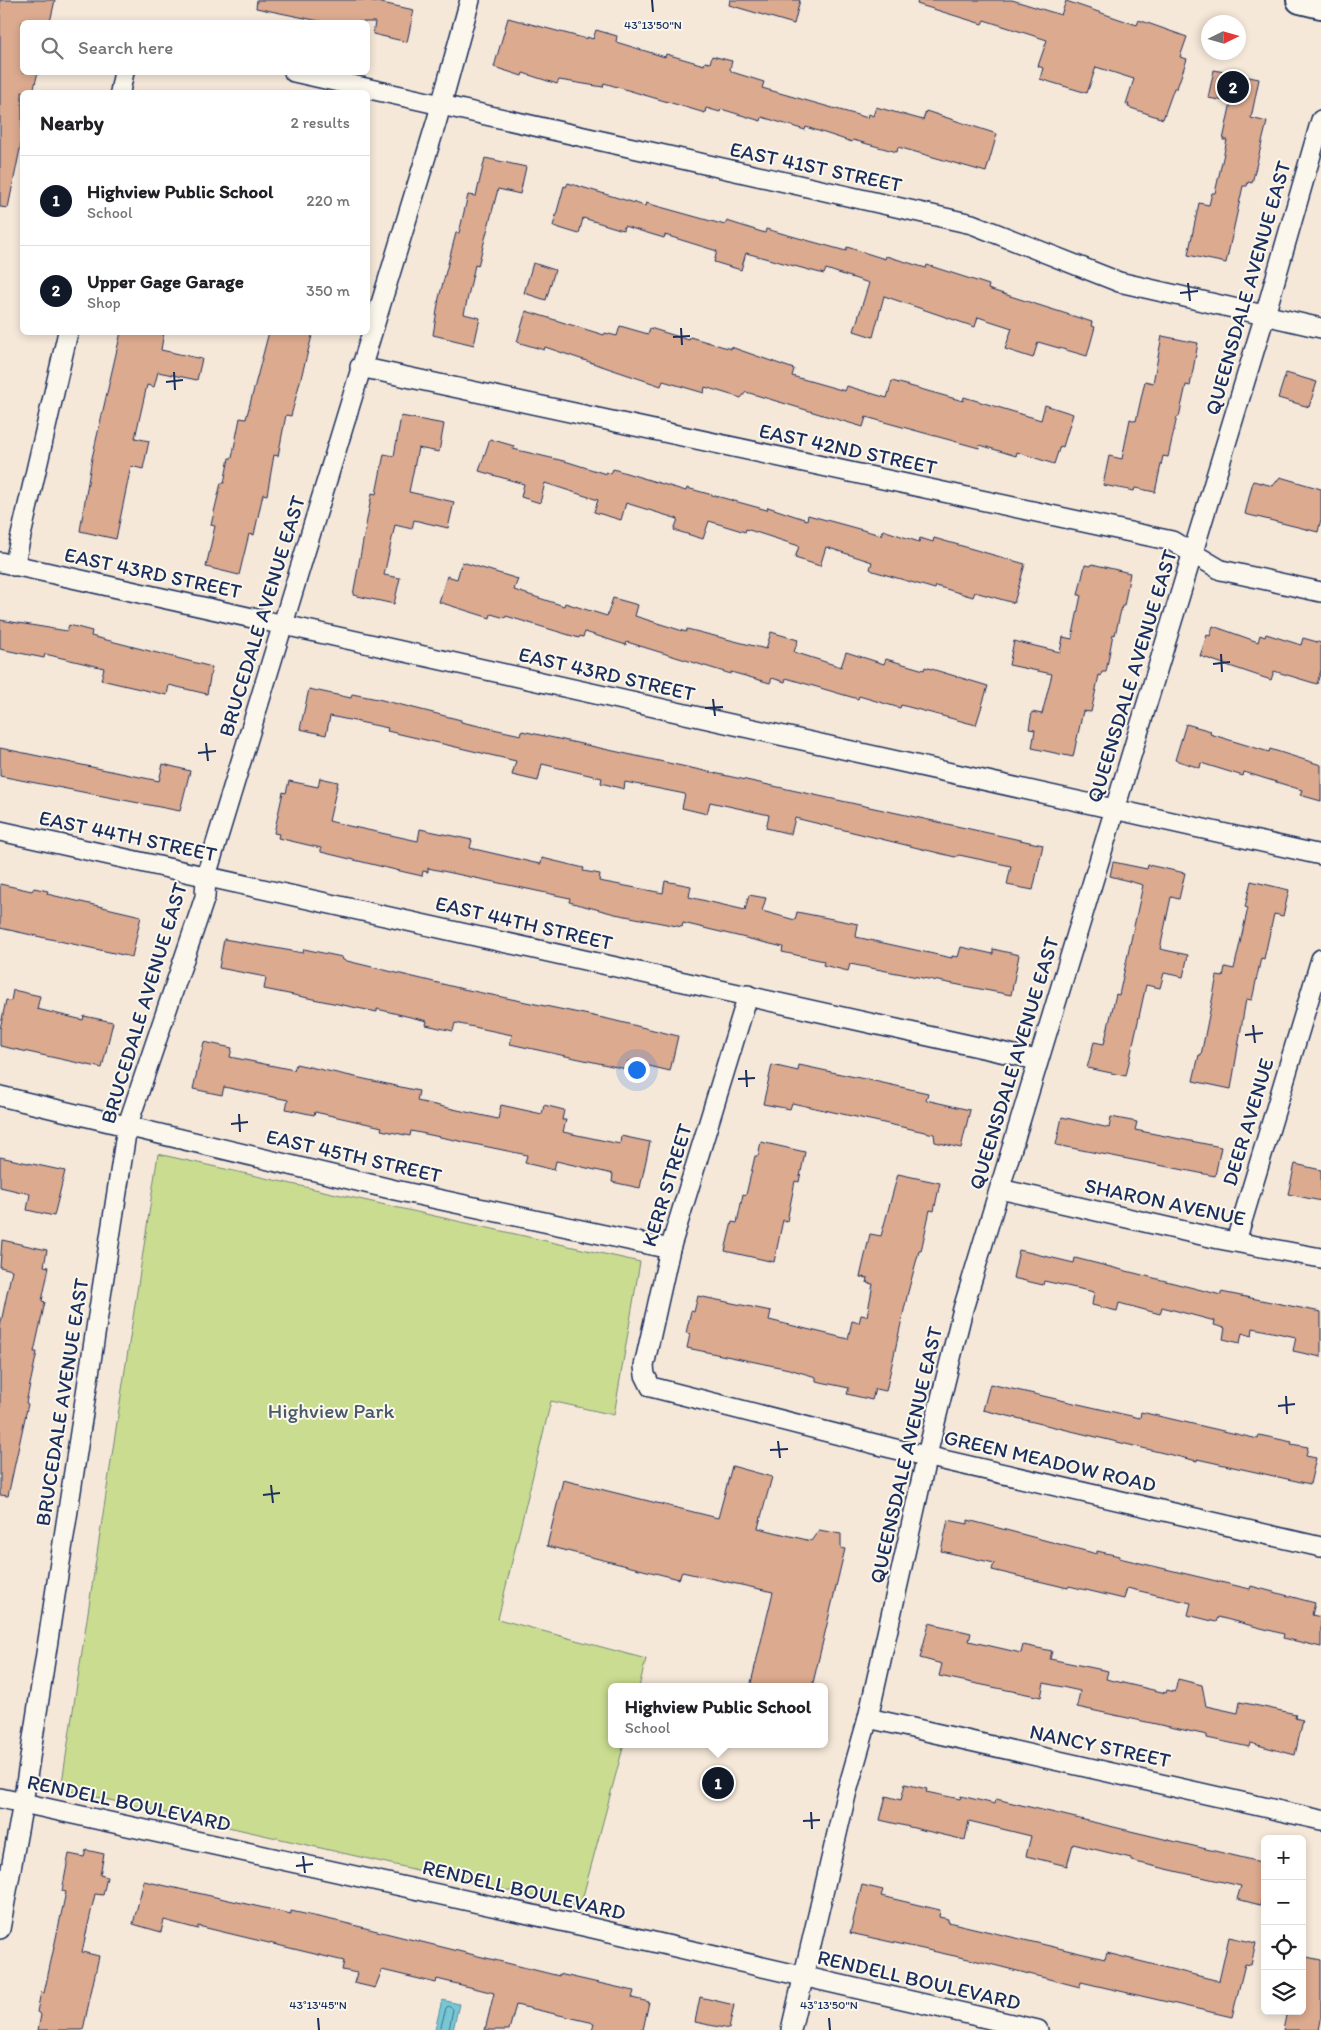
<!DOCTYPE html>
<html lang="en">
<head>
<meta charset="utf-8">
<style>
	:root { --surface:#fff; --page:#f2f2f2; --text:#202124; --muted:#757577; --line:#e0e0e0; --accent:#111827 }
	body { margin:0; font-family:Itim,sans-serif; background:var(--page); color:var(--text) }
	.controls { position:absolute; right:15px; bottom:15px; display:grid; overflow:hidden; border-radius:8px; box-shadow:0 2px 8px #0003 }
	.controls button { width:45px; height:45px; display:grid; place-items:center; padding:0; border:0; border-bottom:1px solid var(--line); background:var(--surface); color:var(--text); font:25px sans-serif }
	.compass { position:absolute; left:1201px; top:15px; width:45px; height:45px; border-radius:50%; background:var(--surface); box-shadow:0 2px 8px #0003; rotate:85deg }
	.you { position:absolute; left:636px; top:1069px; width:18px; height:18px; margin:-12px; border:4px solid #fff; border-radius:50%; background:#1a73e8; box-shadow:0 0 0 8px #1a73e833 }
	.badge { display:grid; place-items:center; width:32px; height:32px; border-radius:50%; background:var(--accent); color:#fff; font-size:16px; font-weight:700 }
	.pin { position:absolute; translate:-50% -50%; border:2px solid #fff; box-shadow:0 1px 5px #0006 }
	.popup { position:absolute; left:608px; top:1683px; width:220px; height:65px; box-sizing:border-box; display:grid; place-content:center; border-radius:8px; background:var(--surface); filter:drop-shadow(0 1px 4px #0005); font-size:16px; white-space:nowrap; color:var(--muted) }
	.popup b { font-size:19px; color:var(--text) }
	.popup::after { content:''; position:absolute; left:50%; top:100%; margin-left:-10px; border:10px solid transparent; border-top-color:var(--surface) }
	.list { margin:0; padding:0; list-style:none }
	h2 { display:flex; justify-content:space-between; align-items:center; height:65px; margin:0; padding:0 20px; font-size:21px }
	h2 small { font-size:16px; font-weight:400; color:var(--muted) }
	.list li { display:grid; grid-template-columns:32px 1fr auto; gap:15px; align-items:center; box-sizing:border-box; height:90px; padding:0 20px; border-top:1px solid var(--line) }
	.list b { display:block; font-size:19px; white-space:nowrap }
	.list p { margin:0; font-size:16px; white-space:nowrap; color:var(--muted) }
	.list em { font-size:16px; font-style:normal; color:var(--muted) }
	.icon { flex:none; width:28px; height:28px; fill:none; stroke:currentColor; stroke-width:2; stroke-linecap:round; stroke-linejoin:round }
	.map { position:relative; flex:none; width:1321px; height:2030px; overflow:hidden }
	.search { position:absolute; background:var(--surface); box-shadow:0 2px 8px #0003; left:20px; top:20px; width:350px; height:55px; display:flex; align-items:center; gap:12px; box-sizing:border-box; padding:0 18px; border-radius:8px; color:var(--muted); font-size:19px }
	.panel { position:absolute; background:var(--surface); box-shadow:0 2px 8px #0003; left:20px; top:90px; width:350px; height:245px; border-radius:8px }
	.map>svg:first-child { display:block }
</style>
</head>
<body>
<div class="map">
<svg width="1321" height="2030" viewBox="0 0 1321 2030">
	<rect width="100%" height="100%" fill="#f5e8d9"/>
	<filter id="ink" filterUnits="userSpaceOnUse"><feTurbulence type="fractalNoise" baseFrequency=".02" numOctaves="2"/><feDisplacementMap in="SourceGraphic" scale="10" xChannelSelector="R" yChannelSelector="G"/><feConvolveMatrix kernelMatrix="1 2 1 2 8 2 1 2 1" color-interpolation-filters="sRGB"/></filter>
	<g filter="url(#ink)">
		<polygon fill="#cadc90" stroke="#728677" points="158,1154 640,1262 614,1415 551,1401 498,1619 646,1659 639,1687 612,1687 612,1744 624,1744 580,1907 61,1789"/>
		<polygon fill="#78c8d4" stroke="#538ba5" points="442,2000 459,2004 453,2030 435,2030"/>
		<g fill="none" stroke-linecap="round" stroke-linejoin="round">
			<polyline stroke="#406c8d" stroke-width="1" points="440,2030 446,2008 448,2006 453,2009 449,2030"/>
		</g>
		<g fill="#dcaa8f" stroke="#1b2f5e">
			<polygon points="0,0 55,0 50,22 22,22 22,72 38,72 33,92 22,92 22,139 8,208 0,207"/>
			<polygon points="257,0 368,0 414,10 407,42 373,34 375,22 324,22 256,8"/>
			<polygon points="730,0 800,0 794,24 729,5"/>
			<polygon points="918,0 1012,0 1061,15 1066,1 1137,25 1139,20 1187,37 1180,57 1187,59 1177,88 1174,88 1163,119 1128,107 1129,104 1126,104 1134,79 1096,67 1087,93 1040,79 1043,68 1038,66 1047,40 984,20 982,24 917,4"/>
			<polygon points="508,18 587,39 587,37 593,39 596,30 617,36 616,42 665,57 666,54 704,65 705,62 710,63 712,56 732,61 730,69 732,72 764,82 762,88 868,118 869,114 873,116 876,107 923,120 926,111 997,134 986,172 898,147 897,152 853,140 852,142 806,127 805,130 762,117 761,121 721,109 720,112 706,108 705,113 604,83 603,87 559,80 557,84 523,73 522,76 494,67"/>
			<polygon points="1214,70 1259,79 1251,118 1267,122 1252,183 1248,182 1247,186 1243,186 1226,263 1188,255 1199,203 1209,205 1212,193 1215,193 1227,140 1223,140 1231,102 1208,98"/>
			<polygon points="485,158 526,167 520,194 498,189 478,266 475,265 464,314 480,318 474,345 433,335 439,298 456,233 459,233 468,195 476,196"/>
			<polygon points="568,183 645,206 646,203 725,225 727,221 765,233 766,229 846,251 847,247 885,259 886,256 926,268 927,265 989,285 988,289 1092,322 1091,326 1095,327 1087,356 1038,342 1033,358 1005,349 1012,328 978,317 975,327 884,296 873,337 854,331 869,283 826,269 824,274 746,253 741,270 714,262 717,251 665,235 664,238 624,226 623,230 583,218 579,234 553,226 564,186 566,187"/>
			<polygon points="533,263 555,270 546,300 524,293"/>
			<polygon points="526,311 604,335 605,333 617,336 620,326 648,334 650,328 689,340 690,337 731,349 731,347 794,369 792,376 845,391 847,386 887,398 892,381 963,401 964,397 1041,420 1045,405 1073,414 1063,447 1060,446 1054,464 1017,452 1016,456 980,445 979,448 866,417 863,427 746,392 741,398 705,387 704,393 663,381 661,386 545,347 544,350 517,342"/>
			<polygon points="121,332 164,332 161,350 202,359 197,380 158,372 154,387 147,385 135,438 149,441 143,469 131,466 116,539 80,531 92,458"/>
			<polygon points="269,332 313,332 291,416 286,415 278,456 274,455 267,495 263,494 254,535 249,534 239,575 206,567 215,526 211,525 221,483 224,483 229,458 232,458 240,418 246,419"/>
			<polygon points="1162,336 1198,343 1190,386 1186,385 1179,417 1177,417 1168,457 1163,456 1155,492 1135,488 1134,491 1103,485 1109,456 1122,459 1130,419 1136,421 1145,381 1153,383"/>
			<polygon points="1286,373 1317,382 1309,407 1278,398"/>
			<polygon points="401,416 444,424 439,452 418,448 409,492 454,502 448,528 414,520 412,529 395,525 384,575 400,578 394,604 353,595 372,493 376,494 384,454 394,456"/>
			<polygon points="490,439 514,446 513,449 568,462 606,474 606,472 611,474 613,469 686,491 687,488 767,510 768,507 807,520 808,515 881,535 883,530 919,542 920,538 933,542 934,538 1025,564 1014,603 975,592 973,597 936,586 935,589 873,571 870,569 872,562 826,547 820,566 795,558 799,546 746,529 745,532 709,521 703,539 674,530 678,519 626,503 621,520 594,512 598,500 545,483 540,503 521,497 524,484 479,471"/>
			<polygon points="1280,477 1321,489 1321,519 1318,532 1245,514 1253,481 1273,486"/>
			<polygon points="462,562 518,579 514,590 564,606 565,603 607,616 613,598 638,605 635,616 686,632 687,629 766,649 771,632 798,640 794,652 841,667 846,652 884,664 886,659 924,670 925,667 988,686 976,725 901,705 900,708 859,696 858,699 786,678 785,682 772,678 770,683 731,672 731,674 627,642 626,645 585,632 583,637 580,636 579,638 506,616 505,618 491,614 490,618 439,602 447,576 457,579"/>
			<polygon points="1092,564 1130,573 1124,606 1122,606 1115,635 1113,634 1106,672 1102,672 1101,676 1099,675 1091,712 1083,711 1073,757 1032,748 1035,730 1029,729 1032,712 1042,714 1052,674 1009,665 1014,641 1060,652 1063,637 1072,639 1081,595 1078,595 1085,565 1091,566"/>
			<polygon points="0,620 67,631 69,625 92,631 91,636 212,667 207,694 169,685 167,695 153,692 101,680 104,668 45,654 44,658 0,649"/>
			<polygon points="1213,626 1258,642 1260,635 1265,637 1266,634 1301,645 1303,638 1321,643 1321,670 1317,684 1274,671 1271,680 1200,656 1207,635 1210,636"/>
			<polygon points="309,689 351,698 352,694 378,699 461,720 461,722 521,735 522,731 1043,845 1033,890 1007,885 1011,866 959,855 955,857 795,818 791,834 766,828 769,815 710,802 707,814 682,808 685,794 625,782 624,789 601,783 602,778 542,764 538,781 512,775 516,761 387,731 388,728 330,716 326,735 300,729"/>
			<polygon points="1186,724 1211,731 1210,734 1269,752 1270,749 1321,765 1321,801 1300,795 1302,790 1244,772 1243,776 1201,763 1200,768 1175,760"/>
			<polygon points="0,748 159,781 163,764 190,771 180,811 0,776"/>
			<polygon points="320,778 338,782 329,821 349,826 418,841 420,829 472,840 470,848 535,863 541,864 542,858 584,868 583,871 600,874 599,881 663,893 665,881 691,886 689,897 745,910 749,895 766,898 762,911 795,920 797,912 858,924 856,937 952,958 952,956 958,957 961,947 993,954 993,949 1019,955 1011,995 850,964 848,971 823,965 824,961 782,952 783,947 683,923 682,927 615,914 569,902 570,898 428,868 428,872 423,871 422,876 400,871 321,852 321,848 278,838 279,834 274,833 283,792 286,793 289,781 318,787"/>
			<polygon points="1113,862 1147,869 1148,865 1185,873 1179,899 1171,897 1160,949 1188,955 1183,977 1164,973 1160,988 1146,985 1126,1076 1087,1068 1094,1042 1104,1044 1116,994 1119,995 1143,885 1110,876"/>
			<polygon points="1251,881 1289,890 1283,916 1274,914 1264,959 1261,958 1252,1000 1246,999 1231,1089 1193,1081 1199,1055 1201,1055 1217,976 1223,977 1225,967 1234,969 1248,908 1245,907"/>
			<polygon points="0,884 32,891 34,888 48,891 47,894 141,916 132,957 0,928"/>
			<polygon points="224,939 303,953 304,949 342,957 343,960 463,989 608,1019 678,1036 670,1071 628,1061 626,1069 510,1044 512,1035 455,1023 453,1031 426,1025 427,1021 377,1009 377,1012 264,989 266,977 219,968"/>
			<polygon points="13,990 40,996 37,1009 83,1020 84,1016 113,1022 102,1068 0,1046 0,1029 6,1000 11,1001"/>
			<polygon points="204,1042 232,1048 230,1057 294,1070 296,1064 419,1091 417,1101 498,1119 501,1105 542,1114 544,1105 564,1110 562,1120 566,1120 563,1132 620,1144 621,1136 650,1142 640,1188 612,1182 613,1174 556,1161 554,1170 525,1163 527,1155 411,1131 410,1136 381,1130 382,1127 315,1112 314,1115 286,1109 288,1100 224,1087 222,1095 193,1089"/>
			<polygon points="772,1065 798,1071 799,1065 883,1083 928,1093 926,1100 970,1110 961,1148 935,1142 934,1134 792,1103 790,1109 763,1104"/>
			<polygon points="1062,1117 1109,1128 1111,1117 1137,1122 1135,1130 1221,1147 1215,1176 1056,1145"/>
			<polygon points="761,1142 805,1152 799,1182 795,1181 787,1221 783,1220 774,1262 725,1251 732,1222 737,1223 743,1194 746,1195 755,1156 758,1156"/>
			<polygon points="0,1157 65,1171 54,1216 27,1210 30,1194 0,1187"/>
			<polygon points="1295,1164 1321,1170 1321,1201 1288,1194"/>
			<polygon points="898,1174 940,1183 934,1211 930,1210 921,1251 919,1251 908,1292 886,1391 875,1389 872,1400 847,1394 849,1388 816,1381 816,1377 789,1369 687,1348 690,1334 686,1333 691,1311 694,1312 698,1296 771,1311 769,1320 848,1339 852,1321 859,1323 861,1315 867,1316 873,1284 867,1283 868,1278 860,1277 870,1234 881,1236"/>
			<polygon points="2,1240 47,1250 44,1266 49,1267 42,1301 45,1302 34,1352 37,1352 26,1403 28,1404 8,1496 0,1495 0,1327 12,1270 0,1267"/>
			<polygon points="1019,1250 1074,1263 1075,1258 1221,1295 1221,1292 1321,1312 1321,1357 1293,1351 1296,1337 1253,1328 1252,1336 1242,1333 1240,1343 1223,1339 1225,1328 1214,1325 1215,1321 1162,1307 1160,1314 1119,1303 1117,1311 1092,1305 1094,1292 1044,1281 1043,1285 1013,1278"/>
			<polygon points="990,1384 1140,1418 1141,1412 1258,1439 1259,1435 1292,1442 1291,1444 1308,1447 1306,1456 1316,1458 1310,1484 1197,1459 1197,1461 983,1410"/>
			<polygon points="732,1466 772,1477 758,1528 811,1541 819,1530 841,1534 841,1548 845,1549 812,1687 750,1687 773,1592 682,1572 679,1579 547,1546 563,1480 718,1518"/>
			<polygon points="948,1520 968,1524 968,1520 1097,1554 1097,1551 1119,1556 1119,1558 1250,1589 1251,1586 1315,1603 1312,1615 1321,1617 1321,1647 1283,1638 1284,1634 1218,1617 1216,1622 1188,1615 1191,1603 1127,1588 1124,1599 1069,1586 1068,1588 992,1570 994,1563 941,1551"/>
			<polygon points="929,1623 971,1633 969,1641 1021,1653 1023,1645 1052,1651 1050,1659 1108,1671 1106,1679 1166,1693 1167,1690 1175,1692 1178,1679 1202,1685 1206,1706 1238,1713 1240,1702 1296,1714 1295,1718 1303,1720 1295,1755 1250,1743 1249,1747 1207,1738 1207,1735 1077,1707 1080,1691 1044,1683 1041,1697 939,1676 942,1664 920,1658"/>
			<polygon points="905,1784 927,1789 926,1792 960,1799 961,1796 995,1804 996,1799 1038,1809 1265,1863 1265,1885 1260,1905 1237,1899 1241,1886 1131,1861 1131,1858 1073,1844 1067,1866 1026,1856 1031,1836 969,1821 965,1840 880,1820 886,1796 901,1800"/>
			<polygon points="86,1850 104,1854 100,1875 107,1877 103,1895 95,1894 82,1952 99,1956 83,2030 38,2030 41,2015 37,2012 41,1992 44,1993 66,1892 62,1891 69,1854 84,1857"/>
			<polygon points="144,1881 291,1914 291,1911 341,1922 559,1976 559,1974 634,1991 632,1998 649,2002 643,2030 592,2030 594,2023 516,2005 509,2030 485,2030 494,1993 437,1979 436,1983 382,1970 375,1988 354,1983 357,1973 342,1970 344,1961 198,1926 198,1929 164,1920 161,1932 133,1924"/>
			<polygon points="862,1885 883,1890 881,1896 940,1910 939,1917 948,1919 948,1922 1105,1959 1107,1953 1219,1981 1229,1937 1256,1943 1251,1965 1245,1964 1232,2017 1081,1982 1080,1987 982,1962 850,1933"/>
			<polygon points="1302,1956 1321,1960 1321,2020 1319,2030 1283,2030 1287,2011 1302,2011"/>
			<polygon points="700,1997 734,2005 729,2029 695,2022"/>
		</g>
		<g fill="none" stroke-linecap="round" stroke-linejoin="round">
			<g stroke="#1b2f5e" stroke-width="22">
				<g id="street">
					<polyline points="294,72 972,224 1119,282 1321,328"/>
					<polyline points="120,92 124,72"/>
					<polyline points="360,367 1172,541 1221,570 1321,592"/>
					<polyline points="0,562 1321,855"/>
					<polyline points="14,566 68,332"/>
					<polyline points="0,831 1037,1060"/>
					<polyline points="748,995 670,1249 644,1366 645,1375 651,1387 891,1448 1321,1547"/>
					<polyline points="0,1096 395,1190 670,1249"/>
					<polyline points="1000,1189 1219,1239 1321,1258"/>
					<polyline points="1236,1241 1321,959"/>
					<polyline points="868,1718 1321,1820"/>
					<polyline points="0,1798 588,1927 1038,2030"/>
					<polyline points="0,1929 23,1803 127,1127 205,897 206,876 437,120 470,0"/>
					<polyline points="791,2030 846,1795 868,1718 927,1455 963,1309 1265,315 1321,120"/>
				</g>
			</g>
			<g stroke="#1b2f5e" stroke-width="30">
				<polyline id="secondary" points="1300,0 1321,5"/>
			</g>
			<use href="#street" stroke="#fbf7ec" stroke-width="19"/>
			<use href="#secondary" stroke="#fbf7ec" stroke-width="26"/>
		</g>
	</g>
	<path fill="none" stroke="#1b2f5e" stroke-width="2" d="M 652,0 L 653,12M 1188,283 L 1190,301M 1180,293 L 1198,291M 681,328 L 682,345M 673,337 L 690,336M 174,372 L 175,390M 166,382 L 183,380M 1221,654 L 1222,672M 1213,664 L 1230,662M 713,699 L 715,716M 705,708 L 723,707M 206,743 L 208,761M 198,753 L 216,751M 1253,1025 L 1255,1043M 1245,1035 L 1263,1033M 746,1070 L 747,1087M 738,1079 L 755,1078M 239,1114 L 240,1132M 231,1124 L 248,1122M 1286,1396 L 1287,1414M 1278,1406 L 1295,1404M 778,1441 L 780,1458M 770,1450 L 788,1449M 271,1485 L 273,1503M 263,1495 L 280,1493M 811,1812 L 812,1829M 803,1821 L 820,1820M 303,1856 L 305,1873M 296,1866 L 313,1864M 318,2018 L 319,2030M 829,2018 L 830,2030"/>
	<g text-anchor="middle" stroke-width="4" stroke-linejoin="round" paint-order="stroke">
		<g font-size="21" fill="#1b2f5e" stroke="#fbf7ec">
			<text transform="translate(816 167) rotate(12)" y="7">EAST 41ST STREET</text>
			<text transform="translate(1248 288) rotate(-74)" y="7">QUEENSDALE AVENUE EAST</text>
			<text transform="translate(848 449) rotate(12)" y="7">EAST 42ND STREET</text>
			<text transform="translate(153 573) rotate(12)" y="7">EAST 43RD STREET</text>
			<text transform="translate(262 616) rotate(-73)" y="7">BRUCEDALE AVENUE EAST</text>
			<text transform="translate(607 674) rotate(13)" y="7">EAST 43RD STREET</text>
			<text transform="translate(1132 676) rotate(-73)" y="7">QUEENSDALE AVENUE EAST</text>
			<text transform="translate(128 836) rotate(12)" y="7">EAST 44TH STREET</text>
			<text transform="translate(524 923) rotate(13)" y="7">EAST 44TH STREET</text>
			<text transform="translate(144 1003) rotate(-73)" y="7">BRUCEDALE AVENUE EAST</text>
			<text transform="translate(1014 1063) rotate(-73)" y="7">QUEENSDALE AVENUE EAST</text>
			<text transform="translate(1248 1122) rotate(-73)" y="7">DEER AVENUE</text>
			<text transform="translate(354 1156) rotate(13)" y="7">EAST 45TH STREET</text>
			<text transform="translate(667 1185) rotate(-73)" y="7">KERR STREET</text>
			<text transform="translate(1165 1202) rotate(12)" y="7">SHARON AVENUE</text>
			<text transform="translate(62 1402) rotate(-81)" y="7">BRUCEDALE AVENUE EAST</text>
			<text transform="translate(906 1455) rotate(-77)" y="7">QUEENSDALE AVENUE EAST</text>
			<text transform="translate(1050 1461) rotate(13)" y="7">GREEN MEADOW ROAD</text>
			<text transform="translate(1100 1746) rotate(12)" y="7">NANCY STREET</text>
			<text transform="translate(129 1803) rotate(12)" y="7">RENDELL BOULEVARD</text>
			<text transform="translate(524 1890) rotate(13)" y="7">RENDELL BOULEVARD</text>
			<text transform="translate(919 1980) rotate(13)" y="7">RENDELL BOULEVARD</text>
		</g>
		<g font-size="21" fill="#475a6a" stroke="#fbf7ec">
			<text x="331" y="1418">Highview Park</text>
		</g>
	</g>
	<g font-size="12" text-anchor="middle" fill="#1b2f5e" stroke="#fbf7ec" stroke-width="4" stroke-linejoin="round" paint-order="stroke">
		<text x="653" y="29">43°13'50"N</text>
		<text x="318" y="2009">43°13'45"N</text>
		<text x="829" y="2009">43°13'50"N</text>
	</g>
</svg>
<div class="controls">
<button>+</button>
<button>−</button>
<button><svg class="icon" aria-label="locate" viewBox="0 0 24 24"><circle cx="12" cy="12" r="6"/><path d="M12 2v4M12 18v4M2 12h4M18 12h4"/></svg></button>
<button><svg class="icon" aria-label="layers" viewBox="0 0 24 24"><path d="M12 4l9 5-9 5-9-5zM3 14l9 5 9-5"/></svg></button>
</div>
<svg class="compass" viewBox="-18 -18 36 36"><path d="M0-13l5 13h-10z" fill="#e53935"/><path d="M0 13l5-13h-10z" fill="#757577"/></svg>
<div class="you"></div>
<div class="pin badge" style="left:718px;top:1783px">1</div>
<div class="popup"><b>Highview Public School</b>School</div>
<div class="pin badge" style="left:1233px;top:87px">2</div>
<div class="search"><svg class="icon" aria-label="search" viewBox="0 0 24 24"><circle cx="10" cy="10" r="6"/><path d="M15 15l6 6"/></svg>Search here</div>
<section class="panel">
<h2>Nearby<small>2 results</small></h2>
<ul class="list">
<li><span class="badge">1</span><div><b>Highview Public School</b><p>School</p></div><em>220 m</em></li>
<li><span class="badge">2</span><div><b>Upper Gage Garage</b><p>Shop</p></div><em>350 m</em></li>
</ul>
</section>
</div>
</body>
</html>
